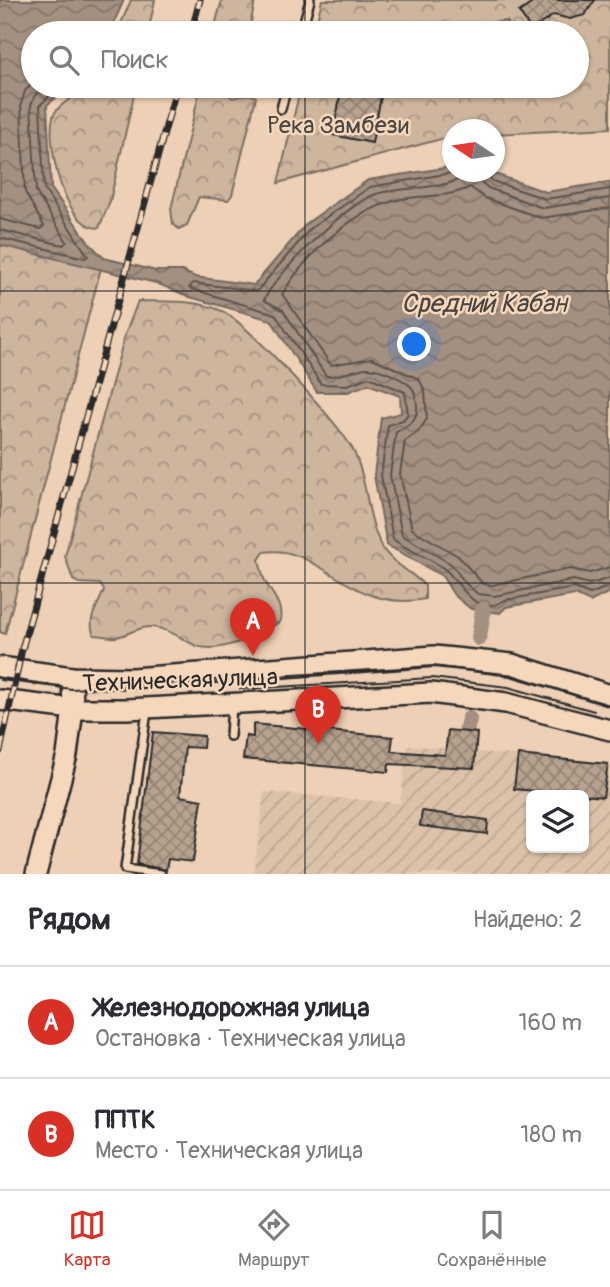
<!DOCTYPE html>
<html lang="ru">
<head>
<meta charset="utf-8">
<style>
	:root { --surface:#fff; --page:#f7f7f7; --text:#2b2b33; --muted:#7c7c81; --line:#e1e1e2; --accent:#d93025 }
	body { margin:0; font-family:Pangolin,sans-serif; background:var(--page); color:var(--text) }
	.controls { position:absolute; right:21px; bottom:21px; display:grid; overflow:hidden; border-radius:10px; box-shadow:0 2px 5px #0004 }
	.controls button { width:63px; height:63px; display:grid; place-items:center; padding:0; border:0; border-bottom:2px solid var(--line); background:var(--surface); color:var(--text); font:35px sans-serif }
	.compass { position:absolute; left:442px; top:119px; width:63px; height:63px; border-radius:50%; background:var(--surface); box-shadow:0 2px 5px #0004; rotate:283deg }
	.you { position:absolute; left:415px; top:345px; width:24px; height:24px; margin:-18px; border:5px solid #fff; border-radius:50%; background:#1a73e8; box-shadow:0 0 0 10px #1a73e833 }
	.badge { display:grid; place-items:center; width:46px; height:46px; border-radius:50%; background:var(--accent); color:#fff; font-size:23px; font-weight:700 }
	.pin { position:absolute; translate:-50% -58px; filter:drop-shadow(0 2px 4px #0008) }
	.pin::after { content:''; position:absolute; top:37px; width:24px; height:21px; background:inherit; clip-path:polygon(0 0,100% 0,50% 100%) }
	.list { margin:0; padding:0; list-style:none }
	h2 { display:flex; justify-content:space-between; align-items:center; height:91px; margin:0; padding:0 28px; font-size:30px }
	h2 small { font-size:23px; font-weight:400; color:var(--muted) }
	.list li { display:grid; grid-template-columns:46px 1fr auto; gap:21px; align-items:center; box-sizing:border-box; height:112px; padding:0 28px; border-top:2px solid var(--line) }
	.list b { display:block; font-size:26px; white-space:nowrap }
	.list p { margin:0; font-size:23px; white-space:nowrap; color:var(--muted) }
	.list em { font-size:23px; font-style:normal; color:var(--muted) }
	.icon { flex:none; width:38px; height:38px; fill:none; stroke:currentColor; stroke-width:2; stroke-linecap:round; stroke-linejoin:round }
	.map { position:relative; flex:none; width:610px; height:874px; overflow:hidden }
	.search { position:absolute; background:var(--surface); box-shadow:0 2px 5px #0004; left:21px; right:21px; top:21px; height:77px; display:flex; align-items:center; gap:18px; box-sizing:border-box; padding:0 24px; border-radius:38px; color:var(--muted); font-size:26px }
	.sheet { height:315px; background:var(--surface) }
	nav { display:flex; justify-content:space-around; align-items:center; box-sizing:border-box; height:98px; border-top:2px solid var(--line); background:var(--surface); font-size:19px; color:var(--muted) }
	nav a { display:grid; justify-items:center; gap:4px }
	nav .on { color:var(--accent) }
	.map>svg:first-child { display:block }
</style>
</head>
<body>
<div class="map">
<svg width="610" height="874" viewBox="0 0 610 874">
	<defs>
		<pattern id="industrial-furrows" width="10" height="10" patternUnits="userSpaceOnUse" patternTransform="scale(1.75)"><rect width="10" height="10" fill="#ddc2aa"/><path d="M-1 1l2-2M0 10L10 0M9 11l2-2" fill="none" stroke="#bea792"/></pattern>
		<pattern id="forest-crowns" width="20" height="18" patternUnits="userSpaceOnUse" patternTransform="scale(1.75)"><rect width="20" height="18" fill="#cdb59e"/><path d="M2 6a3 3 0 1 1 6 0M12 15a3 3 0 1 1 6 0" fill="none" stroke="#a79381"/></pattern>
		<pattern id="water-waves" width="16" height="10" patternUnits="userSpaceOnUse" patternTransform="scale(1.75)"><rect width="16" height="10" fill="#a39081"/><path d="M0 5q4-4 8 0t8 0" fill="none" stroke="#85766a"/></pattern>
		<pattern id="building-cross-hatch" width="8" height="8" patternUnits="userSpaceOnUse" patternTransform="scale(1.75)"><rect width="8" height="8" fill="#b7a28f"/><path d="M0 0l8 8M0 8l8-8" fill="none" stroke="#958475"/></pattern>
	</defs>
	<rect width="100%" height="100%" fill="#edd0b5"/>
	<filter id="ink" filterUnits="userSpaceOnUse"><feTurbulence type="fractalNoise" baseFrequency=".0143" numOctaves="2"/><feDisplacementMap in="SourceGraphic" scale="14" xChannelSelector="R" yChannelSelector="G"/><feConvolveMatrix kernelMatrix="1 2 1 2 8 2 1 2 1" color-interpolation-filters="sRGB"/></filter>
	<g filter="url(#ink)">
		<path fill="url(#industrial-furrows)" fill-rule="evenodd" d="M 408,745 L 608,764 L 610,874 L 254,874 L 264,792 L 400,803 ZM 531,795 L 584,795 L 584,848 L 531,848 Z"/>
		<g fill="url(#forest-crowns)" stroke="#7c7064" stroke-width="2">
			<polygon points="131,0 155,0 148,33 117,33"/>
			<polygon points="222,0 255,0 249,33 213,33"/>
			<polygon points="322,0 610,0 610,128 495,134 494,130 452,130 452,136 278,183 301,86 577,86 577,33 314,33"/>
			<path d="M 89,86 L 136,86 L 110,201 L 99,228 C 64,228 46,145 53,117 C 57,103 79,96 89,86 Z"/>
			<polygon points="201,86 228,86 226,93 233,98 249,94 256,97 232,195 228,200 199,197 187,225 179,229 173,224 171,209"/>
			<polygon points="0,245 101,268 5,634 0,632"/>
			<path d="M 138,301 C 166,302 197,299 222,311 C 248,324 339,423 353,450 C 368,480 366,518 382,547 C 390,562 413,573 425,586 L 425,599 C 350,614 320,543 264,552 L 259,560 C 261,567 262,576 266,583 C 274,597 283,605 280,622 C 259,633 222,655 197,646 C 181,639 170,629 152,627 C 139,626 128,635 116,637 C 109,638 101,635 94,635 C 86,619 99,605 104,590 L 100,584 L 79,583 L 73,580 L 65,556 L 125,335 Z"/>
		</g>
		<g fill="url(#water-waves)" stroke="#73685f" stroke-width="2">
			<polygon points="0,0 124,0 109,33 33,33 33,86 71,86 47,105 51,188 89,243 104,258 156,271 182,271 195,277 254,285 307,223 368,180 451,167 452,172 498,175 546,192 610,182 610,592 590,602 575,595 506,607 500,613 471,609 454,595 442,576 387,545 374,475 381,418 401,413 400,396 368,384 348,392 317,392 271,320 190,297 156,283 0,245"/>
			<polygon points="507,21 513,33 447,33 444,27"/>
		</g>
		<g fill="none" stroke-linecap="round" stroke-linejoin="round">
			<g stroke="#5b534d" stroke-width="2">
				<path d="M 457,172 L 370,187 L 311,228 L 257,291 L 193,283 L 189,288 L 275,314 L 321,384 L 347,385 L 369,377 L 405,392 L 408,414 L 403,420 L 388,425 L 381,475 L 393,539 C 409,552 432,558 447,571 C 463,587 475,618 505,600 L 574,588 L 590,594 L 610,586"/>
				<path d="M 467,172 C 457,191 398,186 376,194 C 347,204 277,272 264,300 L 283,310 L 326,376 C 342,377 351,370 366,368 C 378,367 405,379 413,389 C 422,413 417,422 396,432 L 390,475 L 402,535 L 451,564 L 466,584 L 478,594 L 495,596 L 573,580 L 590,584 L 610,578"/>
				<polyline points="478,172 480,181 488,188 543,208 610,198"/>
				<polyline points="487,172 492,181 546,199 610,189"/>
				<path d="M 610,208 L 541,218 L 485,198 L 470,187 C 449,198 424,195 402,199 C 354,208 307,254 282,294 L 331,365 L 372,358 L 419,379 L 425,391 L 427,419 L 418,432 L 405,441 L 400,474 L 412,529 L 458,556 L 483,584 L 492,585 L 570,569 L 590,573 L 610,567"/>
				<polyline points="0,219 40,229 44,226 25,192 21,104 25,91 33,83"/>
				<polyline points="0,230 63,245 67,242 36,192 31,105 35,95 46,86"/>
				<polyline points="0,238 85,258 88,256 44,189 40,105 60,86"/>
			</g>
			<g stroke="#a39081" stroke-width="16">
				<polyline points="479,638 483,610"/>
				<polyline points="466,732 469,719"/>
			</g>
		</g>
		<g fill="url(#building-cross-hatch)" stroke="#2b2b2b" stroke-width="2">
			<polygon points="537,0 595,0 585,15 570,19 554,15 531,30 519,12"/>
			<polygon points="342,86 383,86 372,143 333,135"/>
			<polygon points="253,724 393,737 391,751 445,755 448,730 477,733 474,768 389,764 388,772 243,759 246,736 253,737"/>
			<polygon points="153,732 204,736 203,748 185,747 180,796 202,800 193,862 168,859 166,870 137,864"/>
			<polygon points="518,755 608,764 603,797 514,789"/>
			<polygon points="422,811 488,820 487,834 420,826"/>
		</g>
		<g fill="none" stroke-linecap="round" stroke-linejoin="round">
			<g stroke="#2b2b2b" stroke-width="12">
				<g id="lane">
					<polyline points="301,33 310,0"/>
					<polyline points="281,109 287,86"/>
					<polyline points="147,711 125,869 161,874"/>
					<polyline points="230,736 232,705"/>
				</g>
			</g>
			<g stroke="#2b2b2b" stroke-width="24">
				<g id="secondary">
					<polyline points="0,667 72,677 132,678 434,656 512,664 610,695"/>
					<polyline points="0,700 73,709 127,709 431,693 506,703 610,730"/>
					<polyline points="36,874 67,755 73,709 72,677"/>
				</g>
			</g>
			<use href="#lane" stroke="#f5d7bb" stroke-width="7"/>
			<use href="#secondary" stroke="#f5d7bb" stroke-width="19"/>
			<g stroke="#2b2b2b" stroke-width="2">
				<polyline points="0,680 72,689 433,666 510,676 610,705"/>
				<polyline points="240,689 432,678 508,687 594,711"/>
			</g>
			<g stroke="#2b2b2b" stroke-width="7">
				<g id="rail">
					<polyline points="191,33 200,0"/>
					<polyline points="0,751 22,649 177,86"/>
				</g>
			</g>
			<use href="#rail" stroke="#f5d7bb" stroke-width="4.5" stroke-dasharray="13" stroke-linecap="butt"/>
		</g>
	</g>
	<path fill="none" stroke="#2b2b2b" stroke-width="2" stroke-opacity="0.55" d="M 305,0 L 305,33M 305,86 L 305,874M 0,291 L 610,291M 0,583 L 610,583"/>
	<g text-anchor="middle" stroke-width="5" stroke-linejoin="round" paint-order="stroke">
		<g font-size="24" fill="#4b4742" stroke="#f5d7bb">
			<text x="338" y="133">Река Замбези</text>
		</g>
		<g font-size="24" fill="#2b2b2b" stroke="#f5d7bb">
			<text transform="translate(180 680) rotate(-2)" y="8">Техническая улица</text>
		</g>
		<g font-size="26" font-style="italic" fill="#494440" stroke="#f5d7bb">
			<text x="484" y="312">Средний Кабан</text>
		</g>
	</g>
</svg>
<div class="controls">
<button><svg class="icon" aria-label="layers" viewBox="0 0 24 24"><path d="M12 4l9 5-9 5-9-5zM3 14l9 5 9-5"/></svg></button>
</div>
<svg class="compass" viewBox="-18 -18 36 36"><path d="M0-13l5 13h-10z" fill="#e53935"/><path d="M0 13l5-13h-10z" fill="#7c7c81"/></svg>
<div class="you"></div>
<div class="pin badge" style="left:253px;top:656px">A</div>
<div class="pin badge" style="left:318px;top:744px">B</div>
<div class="search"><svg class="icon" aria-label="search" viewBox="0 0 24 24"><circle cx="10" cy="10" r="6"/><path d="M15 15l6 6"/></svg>Поиск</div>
</div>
<section class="sheet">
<h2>Рядом<small>Найдено: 2</small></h2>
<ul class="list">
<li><span class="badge">A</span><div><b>Железнодорожная улица</b><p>Остановка · Техническая улица</p></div><em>160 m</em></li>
<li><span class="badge">B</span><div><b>ППТК</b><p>Место · Техническая улица</p></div><em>180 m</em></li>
</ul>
</section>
<nav>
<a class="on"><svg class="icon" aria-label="map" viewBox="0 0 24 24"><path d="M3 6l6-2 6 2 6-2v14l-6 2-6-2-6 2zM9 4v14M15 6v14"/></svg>Карта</a>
<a><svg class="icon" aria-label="directions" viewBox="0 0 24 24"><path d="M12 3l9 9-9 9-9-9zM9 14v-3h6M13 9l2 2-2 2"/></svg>Маршрут</a>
<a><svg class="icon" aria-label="saved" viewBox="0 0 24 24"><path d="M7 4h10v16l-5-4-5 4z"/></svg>Сохранённые</a>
</nav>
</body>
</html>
